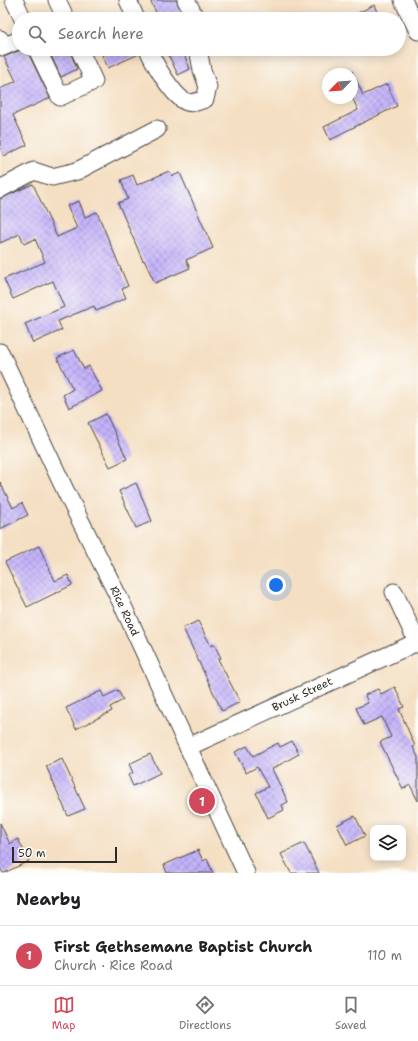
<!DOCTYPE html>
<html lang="en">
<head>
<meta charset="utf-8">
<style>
	:root { --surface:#fff; --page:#f6f6f6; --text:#202124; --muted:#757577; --line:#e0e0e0; --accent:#d1495b }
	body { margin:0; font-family:"Shantell Sans",sans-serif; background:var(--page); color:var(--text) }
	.controls { position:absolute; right:12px; bottom:12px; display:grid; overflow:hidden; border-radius:8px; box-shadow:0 2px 10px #0003 }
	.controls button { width:36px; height:36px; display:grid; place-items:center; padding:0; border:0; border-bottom:1px solid var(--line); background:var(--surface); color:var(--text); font:20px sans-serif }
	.compass { position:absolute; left:322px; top:68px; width:36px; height:36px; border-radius:50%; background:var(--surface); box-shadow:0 2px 10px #0003; rotate:245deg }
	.scale { position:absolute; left:12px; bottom:10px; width:105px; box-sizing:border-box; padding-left:4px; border:2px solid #2b2b2b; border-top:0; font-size:11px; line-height:14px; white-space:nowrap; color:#2b2b2b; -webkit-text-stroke:3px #fdfcf7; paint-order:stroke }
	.you { position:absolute; left:276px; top:585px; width:14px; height:14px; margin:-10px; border:3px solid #fff; border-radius:50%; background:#1a73e8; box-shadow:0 0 0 6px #1a73e833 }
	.badge { display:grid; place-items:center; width:26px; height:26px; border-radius:50%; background:var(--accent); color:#fff; font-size:13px; font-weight:700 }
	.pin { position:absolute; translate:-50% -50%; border:2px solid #fff; box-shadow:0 1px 4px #0006 }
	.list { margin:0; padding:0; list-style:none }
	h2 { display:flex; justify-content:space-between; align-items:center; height:52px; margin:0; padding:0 16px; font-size:17px }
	h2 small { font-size:13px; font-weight:400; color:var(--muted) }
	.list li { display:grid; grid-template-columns:26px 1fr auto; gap:12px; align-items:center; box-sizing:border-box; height:60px; padding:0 16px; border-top:1px solid var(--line) }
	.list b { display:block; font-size:15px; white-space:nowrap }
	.list p { margin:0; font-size:13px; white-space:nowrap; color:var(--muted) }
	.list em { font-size:13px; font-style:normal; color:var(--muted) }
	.icon { flex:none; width:22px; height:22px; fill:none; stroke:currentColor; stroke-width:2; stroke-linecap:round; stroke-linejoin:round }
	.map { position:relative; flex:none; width:418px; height:873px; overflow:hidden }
	.search { position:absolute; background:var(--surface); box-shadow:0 2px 10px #0003; left:12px; right:12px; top:12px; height:44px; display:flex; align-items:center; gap:10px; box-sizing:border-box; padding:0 14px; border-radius:22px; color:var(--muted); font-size:15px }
	.sheet { height:112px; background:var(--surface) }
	nav { display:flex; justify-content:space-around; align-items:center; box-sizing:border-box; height:56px; border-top:1px solid var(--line); background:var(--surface); font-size:11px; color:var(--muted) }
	nav a { display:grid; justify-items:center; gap:2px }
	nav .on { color:var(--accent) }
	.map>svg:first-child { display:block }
</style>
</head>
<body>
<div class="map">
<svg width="418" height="873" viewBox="0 0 418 873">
	<defs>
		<pattern id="building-cross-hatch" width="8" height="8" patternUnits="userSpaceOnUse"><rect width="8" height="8" fill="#c4b3fb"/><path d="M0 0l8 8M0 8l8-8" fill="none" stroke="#9f92cb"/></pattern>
	</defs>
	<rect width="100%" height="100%" fill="#fdfcf7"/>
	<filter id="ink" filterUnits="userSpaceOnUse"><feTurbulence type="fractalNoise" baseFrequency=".025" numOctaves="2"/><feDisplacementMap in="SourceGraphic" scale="8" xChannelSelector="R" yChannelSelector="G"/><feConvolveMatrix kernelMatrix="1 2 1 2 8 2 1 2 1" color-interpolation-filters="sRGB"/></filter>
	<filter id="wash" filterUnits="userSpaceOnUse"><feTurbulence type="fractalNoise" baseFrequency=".012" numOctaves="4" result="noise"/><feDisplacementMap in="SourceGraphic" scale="16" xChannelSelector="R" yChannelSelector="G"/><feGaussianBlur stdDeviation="0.9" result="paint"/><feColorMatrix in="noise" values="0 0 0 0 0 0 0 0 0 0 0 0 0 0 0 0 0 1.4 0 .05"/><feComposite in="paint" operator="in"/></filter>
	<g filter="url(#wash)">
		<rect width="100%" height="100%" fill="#f4dfc3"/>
		<g id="blocks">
			<g fill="url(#building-cross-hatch)">
				<polygon points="150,0 176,0 185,19 159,19"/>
				<polygon points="374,5 380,19 346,19"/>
				<polygon points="23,49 27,49 28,53 50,98 13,115 27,145 4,156 0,147 0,89 16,81 4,57"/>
				<polygon points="48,49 69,49 77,69 61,77"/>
				<polygon points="107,49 138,49 139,54 108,68 102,55 109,52"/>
				<polygon points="180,49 182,49 190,69 178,75 168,54"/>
				<polygon points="352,71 363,95 387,84 397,106 342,133 342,134 330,140 324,127 358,110 352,97"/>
				<polygon points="169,171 172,176 180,173 213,248 186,260 190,268 155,283 144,260 143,261 118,203 128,199 121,180 133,175 137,185"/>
				<polygon points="33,184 57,237 77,228 67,206 79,201 85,217 97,212 128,286 122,289 126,298 96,311 94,306 58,321 62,330 33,343 25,324 64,307 53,281 13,299 4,279 45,262 35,239 24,244 20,234 0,243 0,199"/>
				<polygon points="74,350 84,369 89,366 102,391 69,408 63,395 73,389 57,358"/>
				<polygon points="106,414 127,459 110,467 88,423"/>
				<polygon points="0,482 13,508 22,503 28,515 0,529"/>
				<polygon points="136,483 152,521 136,528 119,491"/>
				<polygon points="39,546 55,581 68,575 72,585 27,607 5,562"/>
				<polygon points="198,621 211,646 214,644 221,658 218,659 240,702 222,711 183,628"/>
				<polygon points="395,687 404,707 399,709 415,746 413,747 418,757 418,801 410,785 403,789 380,742 391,737 382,717 364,725 356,708 368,703 365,695 378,689 381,694"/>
				<polygon points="118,690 123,700 110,707 112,711 76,729 66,708 101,691 104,697"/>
				<polygon points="292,741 299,754 272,769 288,802 282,805 284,810 268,818 256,793 268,787 257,767 246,773 235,752 247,746 253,756 278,743 280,747"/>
				<polygon points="150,754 160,773 133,786 128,775 133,773 129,764"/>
				<polygon points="62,759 85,809 68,816 46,766"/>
				<polygon points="355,816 365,836 347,845 337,825"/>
				<polygon points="0,823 10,844 18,839 29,861 4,873 3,873 0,868"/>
				<polygon points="304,843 319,873 291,873 281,854"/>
				<polygon points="198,850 203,861 207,859 213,873 167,873 164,865"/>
			</g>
		</g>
	</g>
	<g filter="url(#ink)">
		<use href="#blocks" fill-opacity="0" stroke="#494642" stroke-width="1"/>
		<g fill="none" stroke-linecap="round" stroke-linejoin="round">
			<g stroke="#494642" stroke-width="19">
				<g id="minor">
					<polyline points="14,0 23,19"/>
					<polyline points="57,0 66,19"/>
					<polyline points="128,0 136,19"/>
					<polyline points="186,0 196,19"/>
					<polyline points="403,0 418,31"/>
					<polyline points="0,39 3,47 19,40"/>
					<polyline points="37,49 60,97 94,81 79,49"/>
					<path d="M 148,49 C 154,63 173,97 187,102 C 193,104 199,101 205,99 L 208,87 L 202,70 L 198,49"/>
					<polyline points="0,189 34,171 52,177 77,171 157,129"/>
					<polyline points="0,352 66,492 122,604 246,873"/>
					<polyline points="394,592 418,644"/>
					<polyline points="188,747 417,642"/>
				</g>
			</g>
			<use href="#minor" stroke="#fff" stroke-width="17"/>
		</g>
	</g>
	<g text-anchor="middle" stroke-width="4" stroke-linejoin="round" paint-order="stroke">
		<g font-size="11" fill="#2b2b2b" stroke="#fdfcf7">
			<text transform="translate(125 611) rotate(65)" y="4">Rice Road</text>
			<text transform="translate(302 694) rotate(-25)" y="4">Brusk Street</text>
		</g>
	</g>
</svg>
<div class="controls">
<button><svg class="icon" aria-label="layers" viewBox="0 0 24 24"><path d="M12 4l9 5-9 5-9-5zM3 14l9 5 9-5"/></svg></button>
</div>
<svg class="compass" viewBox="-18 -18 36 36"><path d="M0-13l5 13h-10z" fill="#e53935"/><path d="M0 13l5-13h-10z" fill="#757577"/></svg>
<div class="scale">50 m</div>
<div class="you"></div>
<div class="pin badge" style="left:202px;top:801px">1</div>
<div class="search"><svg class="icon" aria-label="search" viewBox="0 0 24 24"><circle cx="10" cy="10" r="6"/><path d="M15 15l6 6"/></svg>Search here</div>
</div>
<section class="sheet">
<h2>Nearby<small></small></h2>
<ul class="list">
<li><span class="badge">1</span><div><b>First Gethsemane Baptist Church</b><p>Church · Rice Road</p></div><em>110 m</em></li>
</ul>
</section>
<nav>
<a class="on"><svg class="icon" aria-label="map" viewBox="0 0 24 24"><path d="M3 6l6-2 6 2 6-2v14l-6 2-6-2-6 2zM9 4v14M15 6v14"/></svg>Map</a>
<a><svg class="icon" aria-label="directions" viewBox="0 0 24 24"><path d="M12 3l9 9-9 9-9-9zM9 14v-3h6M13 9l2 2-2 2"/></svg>Directions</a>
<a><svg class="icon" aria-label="saved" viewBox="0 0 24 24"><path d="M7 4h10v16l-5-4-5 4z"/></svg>Saved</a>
</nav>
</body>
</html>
